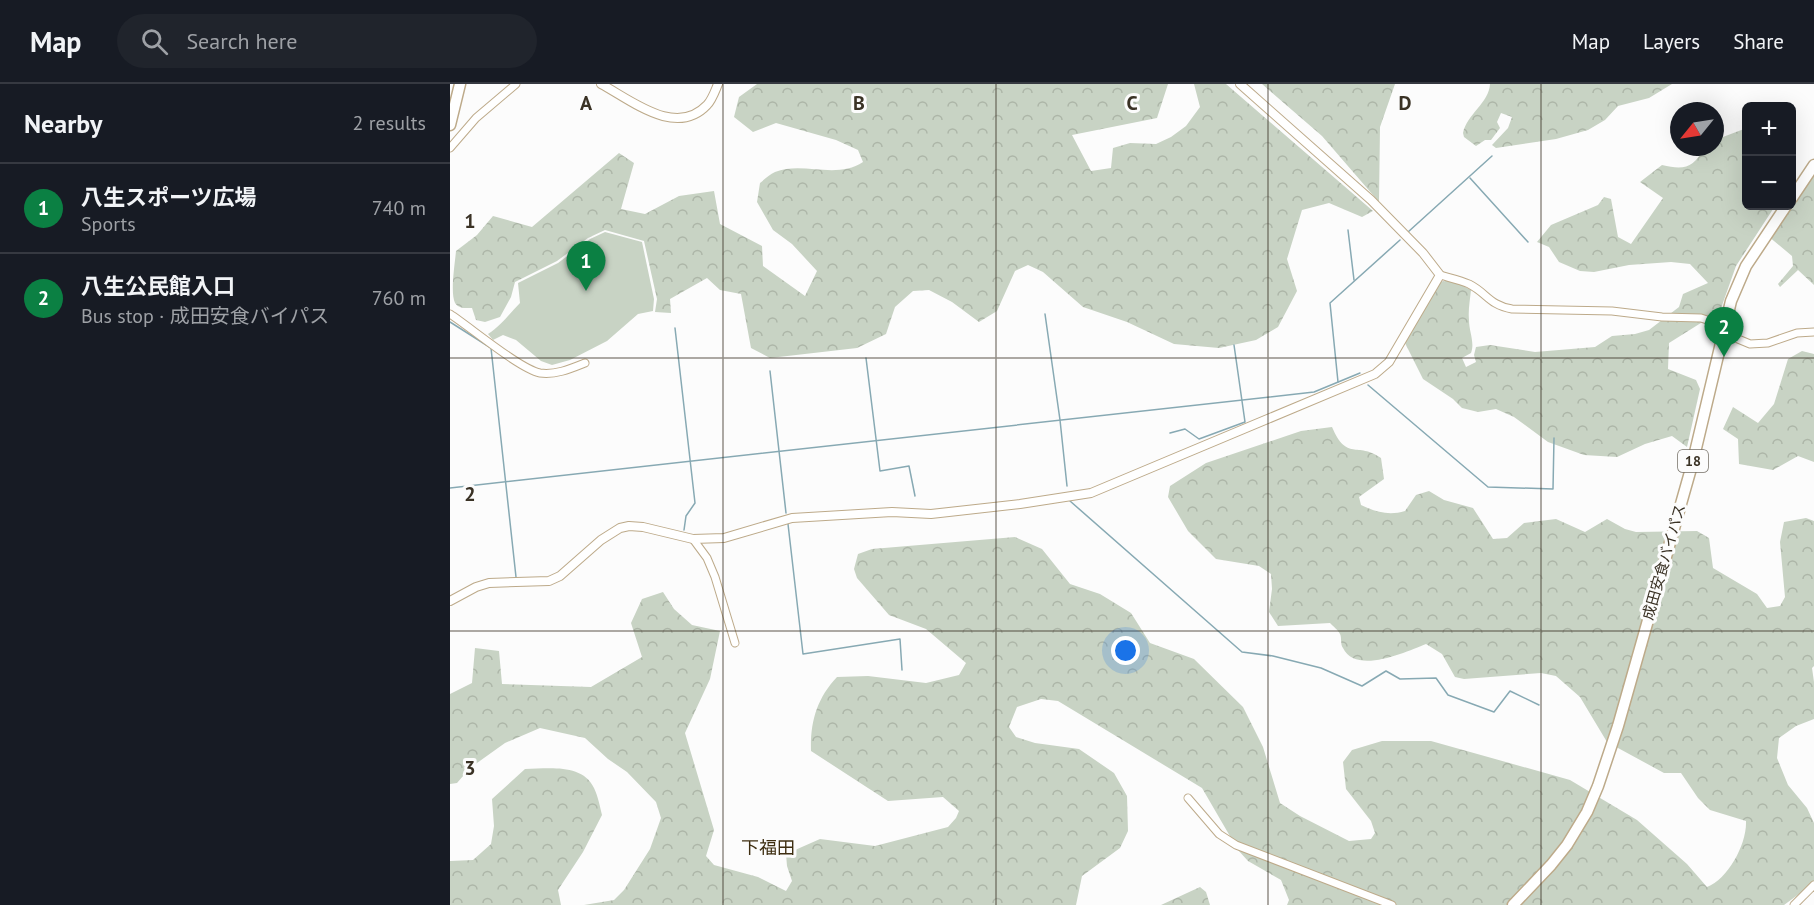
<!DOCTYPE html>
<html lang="en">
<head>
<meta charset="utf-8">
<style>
	:root { --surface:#171b24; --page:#20242c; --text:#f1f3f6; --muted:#9ea1a6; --line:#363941; --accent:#0b8043 }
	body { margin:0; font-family:"PT Sans","Noto Sans JP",sans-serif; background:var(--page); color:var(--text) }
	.controls { position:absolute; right:18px; top:18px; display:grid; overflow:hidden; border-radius:9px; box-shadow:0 6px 24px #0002 }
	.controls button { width:54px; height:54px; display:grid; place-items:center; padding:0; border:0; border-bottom:2px solid var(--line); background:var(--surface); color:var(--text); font:30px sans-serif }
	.compass { position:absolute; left:1220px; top:18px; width:54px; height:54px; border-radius:50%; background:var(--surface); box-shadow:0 6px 24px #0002; rotate:240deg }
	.you { position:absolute; left:676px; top:567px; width:21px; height:21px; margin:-15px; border:4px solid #fff; border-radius:50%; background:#1a73e8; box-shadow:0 0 0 9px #1a73e833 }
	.badge { display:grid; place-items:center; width:39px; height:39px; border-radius:50%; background:var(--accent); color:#fff; font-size:20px; font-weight:700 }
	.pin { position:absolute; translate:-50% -50px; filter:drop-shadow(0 2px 3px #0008) }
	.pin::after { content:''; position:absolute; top:32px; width:21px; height:18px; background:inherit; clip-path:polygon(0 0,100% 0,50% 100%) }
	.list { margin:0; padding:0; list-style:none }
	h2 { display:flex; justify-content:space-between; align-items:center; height:78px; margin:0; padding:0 24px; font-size:26px }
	h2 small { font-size:20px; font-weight:400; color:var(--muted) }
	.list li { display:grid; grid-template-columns:39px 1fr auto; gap:18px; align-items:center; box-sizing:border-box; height:90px; padding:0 24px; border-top:2px solid var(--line) }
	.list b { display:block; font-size:22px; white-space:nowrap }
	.list p { margin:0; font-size:20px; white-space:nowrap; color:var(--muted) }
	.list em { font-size:20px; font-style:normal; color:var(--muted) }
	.icon { flex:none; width:33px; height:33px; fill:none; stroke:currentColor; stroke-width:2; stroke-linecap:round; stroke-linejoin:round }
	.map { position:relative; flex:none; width:1364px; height:821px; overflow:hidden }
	header { display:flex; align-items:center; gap:36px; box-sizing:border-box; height:84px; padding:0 30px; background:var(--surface); border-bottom:2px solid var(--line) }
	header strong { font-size:28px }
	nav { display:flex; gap:33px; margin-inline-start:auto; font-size:21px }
	.search { width:420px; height:54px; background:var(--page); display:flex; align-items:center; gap:15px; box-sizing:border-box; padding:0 21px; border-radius:33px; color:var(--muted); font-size:22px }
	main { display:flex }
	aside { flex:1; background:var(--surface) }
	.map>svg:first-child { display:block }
</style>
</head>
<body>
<header>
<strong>Map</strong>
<div class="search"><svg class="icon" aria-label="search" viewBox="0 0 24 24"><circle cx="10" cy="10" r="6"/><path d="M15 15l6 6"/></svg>Search here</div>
<nav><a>Map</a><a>Layers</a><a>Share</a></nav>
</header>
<main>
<aside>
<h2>Nearby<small>2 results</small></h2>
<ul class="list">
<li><span class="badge">1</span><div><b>八生スポーツ広場</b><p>Sports</p></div><em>740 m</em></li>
<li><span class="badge">2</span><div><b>八生公民館入口</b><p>Bus stop · 成田安食バイパス</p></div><em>760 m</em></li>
</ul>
</aside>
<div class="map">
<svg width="1364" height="821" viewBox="0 0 1364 821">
	<defs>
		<pattern id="forest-crowns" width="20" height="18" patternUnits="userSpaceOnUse" patternTransform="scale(1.5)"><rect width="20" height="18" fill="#c8d3c4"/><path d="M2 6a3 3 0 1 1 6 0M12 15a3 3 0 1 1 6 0" fill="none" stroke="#adb6a8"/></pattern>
	</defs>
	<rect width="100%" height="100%" fill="#fcfcfc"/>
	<path fill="#c8d3c4" d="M 155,148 L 192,158 L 204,215 L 203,227 L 188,230 L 157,257 L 120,276 L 102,281 L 91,277 L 66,256 L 53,251 L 43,256 L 38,250 C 52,241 58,231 70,219 L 68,199 L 108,179 L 140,155 Z"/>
	<g fill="url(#forest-crowns)">
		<path d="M 307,0 L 718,0 L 707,34 L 622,51 L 641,87 L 661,84 L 663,64 L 680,59 L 706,60 L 721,53 L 736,42 L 750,23 L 744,0 L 776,0 L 923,127 L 912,133 L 879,119 L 852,126 L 837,175 L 847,207 L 828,243 L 806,256 L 769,264 L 724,260 L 677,238 L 633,223 L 593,188 L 578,181 L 565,187 L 547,227 L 529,238 L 502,218 L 479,206 L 463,207 L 445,223 L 436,250 L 407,264 L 320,274 L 301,264 L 291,210 L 270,206 L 257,194 L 220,215 L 221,229 L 205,228 L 207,215 L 194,157 L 155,146 L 138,154 L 107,177 L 65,198 L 61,213 L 50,233 L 35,238 L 26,236 L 22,224 C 16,224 9,225 5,219 C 0,208 5,179 6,167 L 27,151 L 43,132 L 82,143 L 169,69 L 184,79 L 171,125 L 195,130 L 229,112 L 264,107 L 270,140 L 312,162 L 313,182 L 355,212 L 367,187 L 342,160 L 323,146 L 307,118 L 310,99 C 315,95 320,90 325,88 C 353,77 386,96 413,78 L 408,66 L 386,56 L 326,39 L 303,48 L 284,33 L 289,13 Z"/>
		<polygon points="812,0 945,0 930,43 929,118 872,52"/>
		<path d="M 1040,0 L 1222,0 L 1199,14 L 1168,22 L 1155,36 L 1138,46 L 1106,55 L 1046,64 L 1042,61 L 1058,44 L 1062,33 L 1051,29 L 1047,38 L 1050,44 L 1041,56 L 1035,56 L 1026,62 L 1014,53 L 1013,49 C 1017,30 1039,19 1040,0 Z"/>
		<path d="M 1294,45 L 1296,45 L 1296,122 L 1325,122 L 1286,182 L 1270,227 L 1219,259 L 1218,285 L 1246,296 L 1250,305 L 1237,363 L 1222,352 L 1195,360 L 1167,373 L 1134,371 L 1098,358 L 1064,333 L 1046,325 L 1028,328 L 1012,324 L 1003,315 L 973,295 L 955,259 L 989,198 L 1002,196 L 1021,206 C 1020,216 1018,226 1019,236 C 1019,248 1025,258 1021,269 L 1012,274 L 1016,283 L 1026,278 L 1024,271 L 1026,263 L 1040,261 L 1085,268 L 1145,263 L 1162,252 L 1185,250 L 1199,246 L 1229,223 L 1233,210 L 1258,199 L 1240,180 L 1221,178 L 1179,181 L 1144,188 L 1130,187 L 1109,178 L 1099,163 L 1087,158 L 1101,141 L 1148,121 L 1154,113 L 1161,115 L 1168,153 L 1181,160 L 1213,114 L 1190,98 L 1212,81 C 1233,86 1244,85 1254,63 L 1265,63 L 1265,56 Z"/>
		<polygon points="1364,89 1364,201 1348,186 1330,203 1328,200 1343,182 1342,172 1318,152"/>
		<polygon points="1352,267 1364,270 1364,378 1348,372 1323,386 1289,380 1288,355 1273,345 1283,323 1308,339 1324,320 1338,275"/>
		<path d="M 882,343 C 897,378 907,357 931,374 L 934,395 L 909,413 L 911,421 C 926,428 939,432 955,427 L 966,411 L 979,407 L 994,416 L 1023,424 L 1043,455 L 1057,454 L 1074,439 L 1106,435 L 1135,448 L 1157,435 L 1175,445 L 1186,448 L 1247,447 L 1259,454 L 1263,484 L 1307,510 L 1317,524 L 1330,522 L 1335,513 L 1330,458 L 1334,438 L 1356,434 L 1364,437 L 1364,582 L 1362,584 L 1364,598 L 1364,635 L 1346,642 L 1329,654 L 1327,674 L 1338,701 L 1357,724 L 1364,739 L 1364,799 L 1334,821 L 837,821 L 839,816 L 831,796 L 798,777 L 788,766 L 752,704 L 608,617 L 591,615 L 567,623 L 559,643 L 566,653 L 585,659 L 629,665 L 664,689 L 677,712 L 678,747 L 670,764 L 632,792 L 626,821 L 134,821 L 164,816 L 174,806 L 200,765 L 211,734 L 206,718 L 177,688 L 158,675 L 135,654 L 90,644 L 55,659 L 20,684 L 7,699 L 0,700 L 0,610 L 22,599 L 25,564 L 49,567 L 52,600 L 141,603 L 192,573 L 181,539 L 192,515 L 213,508 L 224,525 L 242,541 L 270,547 L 260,595 L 235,649 L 264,746 L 256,772 L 264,781 L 308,793 L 336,807 L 342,797 L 337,782 L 336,770 L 370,755 L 425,762 L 498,743 L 506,734 L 509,727 L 493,713 L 438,717 L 361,667 C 360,638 367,614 387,593 L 418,592 L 476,599 L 509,591 L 516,579 L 476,545 L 439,531 L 407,494 L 404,485 L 408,470 L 422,465 L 565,453 L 592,465 L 620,500 L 650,510 L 681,529 L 700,559 L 744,575 L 793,623 L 813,663 L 830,719 L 850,732 L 899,757 L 921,755 L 925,749 L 921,737 L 896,705 L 893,678 L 902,666 L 932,657 L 981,657 L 1120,696 L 1187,736 L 1237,780 L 1257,803 C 1278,795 1297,760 1296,737 L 1260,726 L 1248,714 L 1231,689 L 1214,689 L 1157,658 L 1130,613 L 1106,592 L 1091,589 L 1014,595 L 1005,593 L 992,570 L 976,560 C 956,568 906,591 893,564 C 890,560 892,554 890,550 C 888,546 883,542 880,539 L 828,542 L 819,528 L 822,505 L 821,490 L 809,482 L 766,475 L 738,447 L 718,413 L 720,402 L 756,379 L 851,347 Z"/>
		<path d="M 75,685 C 98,685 132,679 144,704 C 148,712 150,723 152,731 L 133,768 L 108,806 L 111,821 L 0,821 L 0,777 L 23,776 L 41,760 L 44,742 L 42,715 Z"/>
		<polygon points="750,803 756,808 760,821 711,821"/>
	</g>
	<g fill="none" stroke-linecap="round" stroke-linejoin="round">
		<g stroke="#87a9b3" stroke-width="1.5">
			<polyline points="1020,94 1078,158"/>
			<polyline points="898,146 904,196"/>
			<polyline points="958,148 1042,72"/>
			<polyline points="595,230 610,336 617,402"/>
			<polyline points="0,238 41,264 66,493"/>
			<polyline points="225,244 245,419 236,432 234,446"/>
			<polyline points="416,274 430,387 459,382 465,412"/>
			<polyline points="320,287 336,429"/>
			<polyline points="888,298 880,219 950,156"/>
			<polyline points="918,301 1038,403 1103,405 1104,354"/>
			<polyline points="720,349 735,345 749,355 795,338 784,261"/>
			<polyline points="0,404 864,308 910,289"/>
			<polyline points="620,417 792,568 823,572 871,584 912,602 936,587 950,595 986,594 998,611 1044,628 1060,607 1089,621"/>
			<polyline points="338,440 353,570 450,555 452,586"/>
		</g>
		<g stroke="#bdaa8a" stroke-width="9">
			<g id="minor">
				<polyline points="0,64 26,34 66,0"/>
				<path d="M 990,191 C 1000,194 1010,196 1019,200 C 1037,209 1039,221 1062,225 L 1162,227 L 1212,233 L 1251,234 L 1269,240 L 1288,255 L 1300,260 L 1318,259 L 1347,249 L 1364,248"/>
				<path d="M 0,230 C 20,243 70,285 90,289 C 106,291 120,285 135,279"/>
				<polyline points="243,455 257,474 265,493 285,559"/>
				<polyline points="738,714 769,750 786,761 942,821"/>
				<polyline points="1344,821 1364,801"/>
			</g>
		</g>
		<g stroke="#bdaa8a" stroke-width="10">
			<g id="tertiary">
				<path d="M 151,0 C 181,16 226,54 257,21 C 262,16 265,7 268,0"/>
				<polyline points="0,517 26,503 39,499 99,497 110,492 151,456 170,444 179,442 193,443 243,455 274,454 342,434 442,428 481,430 570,420 641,409 925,290 939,278 990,191 973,169 921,116 790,0"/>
			</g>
		</g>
		<g stroke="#bdaa8a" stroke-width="13">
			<g id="primary">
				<polyline points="1342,114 1364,81"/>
				<polyline points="1063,821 1101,781 1117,761 1137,728 1148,702 1168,642 1242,381 1281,217 1296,182 1336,122"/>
			</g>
		</g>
		<g stroke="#bdaa8a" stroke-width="13">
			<polyline id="trunk" points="0,41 10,0"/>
		</g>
		<use href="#minor" stroke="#fff" stroke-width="7"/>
		<use href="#tertiary" stroke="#fff" stroke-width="8"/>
		<use href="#primary" stroke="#fff" stroke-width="10"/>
		<use href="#trunk" stroke="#fff" stroke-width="10"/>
	</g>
	<path fill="none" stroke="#3a3225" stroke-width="1.5" stroke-opacity="0.55" d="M 273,0 L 273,821M 546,0 L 546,821M 818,0 L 818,821M 1091,0 L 1091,821M 0,274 L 1364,274M 0,547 L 1364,547"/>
	<g text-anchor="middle" stroke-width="6" stroke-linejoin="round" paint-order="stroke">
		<rect fill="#fcfcfc" stroke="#746f66" stroke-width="1.5" x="1228" y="366" width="30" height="22" rx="4.5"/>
		<g font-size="14" font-weight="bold" fill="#3a3225">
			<text x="1243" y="382">18</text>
		</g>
		<g font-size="15" fill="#3a3225" stroke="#fcfcfc">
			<text transform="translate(1214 478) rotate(-74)" y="5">成田安食バイパス</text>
		</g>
		<g font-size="18" fill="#3e2e11" stroke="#fcfcfc">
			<text x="318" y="770">下福田</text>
		</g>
	</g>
	<g font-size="20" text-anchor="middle" font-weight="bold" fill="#3a3225" stroke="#fcfcfc" stroke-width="6" stroke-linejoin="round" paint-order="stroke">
		<text x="136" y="26">A</text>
		<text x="409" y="26">B</text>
		<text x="682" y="26">C</text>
		<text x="955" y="26">D</text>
		<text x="20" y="144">1</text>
		<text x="20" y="417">2</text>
		<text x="20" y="691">3</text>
	</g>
</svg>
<div class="controls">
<button>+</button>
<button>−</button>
</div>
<svg class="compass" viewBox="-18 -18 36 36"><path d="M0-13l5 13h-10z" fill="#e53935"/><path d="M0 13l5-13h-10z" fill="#9ea1a6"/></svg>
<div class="you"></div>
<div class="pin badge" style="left:136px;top:207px">1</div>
<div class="pin badge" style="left:1274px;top:273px">2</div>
</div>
</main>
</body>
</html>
